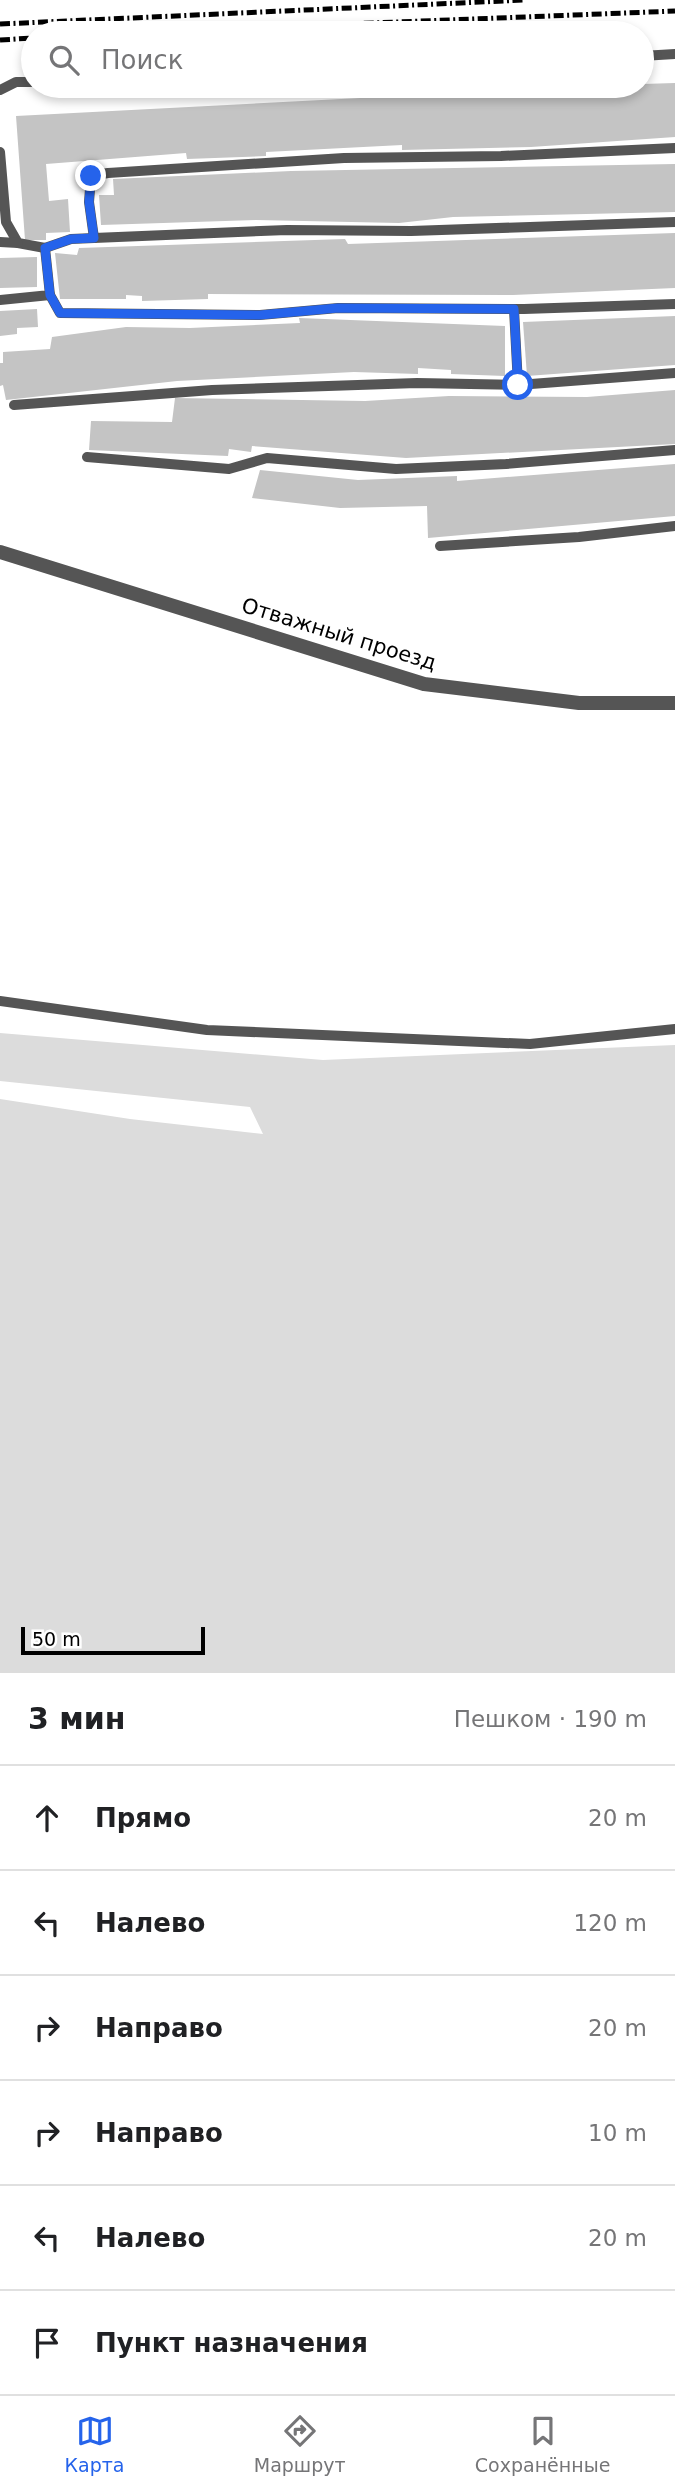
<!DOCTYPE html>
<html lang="ru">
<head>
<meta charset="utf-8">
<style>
	:root { --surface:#fff; --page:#f2f2f2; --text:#202124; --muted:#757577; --line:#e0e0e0; --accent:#2563eb }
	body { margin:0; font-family:"DejaVu Sans",sans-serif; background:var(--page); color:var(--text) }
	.scale { position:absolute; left:21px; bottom:18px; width:184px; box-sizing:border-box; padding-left:7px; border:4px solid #000; border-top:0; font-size:19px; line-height:24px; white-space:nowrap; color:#000; -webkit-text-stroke:5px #fff; paint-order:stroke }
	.stop { position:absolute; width:21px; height:21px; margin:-16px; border:5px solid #2563eb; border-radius:50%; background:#fff }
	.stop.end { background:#2563eb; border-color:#fff; box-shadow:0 2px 7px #0008 }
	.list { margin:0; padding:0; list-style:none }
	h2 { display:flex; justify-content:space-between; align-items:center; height:91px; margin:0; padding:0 28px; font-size:30px }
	h2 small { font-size:23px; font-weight:400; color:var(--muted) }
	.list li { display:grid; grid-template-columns:46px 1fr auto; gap:21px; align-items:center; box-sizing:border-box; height:105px; padding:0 28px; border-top:2px solid var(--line) }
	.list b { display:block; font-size:26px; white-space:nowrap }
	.list em { font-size:23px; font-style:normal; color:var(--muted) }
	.icon { flex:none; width:38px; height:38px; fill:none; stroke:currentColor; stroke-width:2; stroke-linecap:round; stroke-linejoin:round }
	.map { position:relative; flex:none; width:675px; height:1673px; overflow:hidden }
	.search { position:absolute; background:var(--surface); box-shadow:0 4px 10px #0003; left:21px; right:21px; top:21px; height:77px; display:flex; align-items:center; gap:18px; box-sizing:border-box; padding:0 24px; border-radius:38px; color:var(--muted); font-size:26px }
	.sheet { height:721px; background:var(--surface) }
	nav { display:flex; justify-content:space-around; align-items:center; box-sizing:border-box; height:98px; border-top:2px solid var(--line); background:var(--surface); font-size:19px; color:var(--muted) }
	nav a { display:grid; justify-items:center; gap:4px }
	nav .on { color:var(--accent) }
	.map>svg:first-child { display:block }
</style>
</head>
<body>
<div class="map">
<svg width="675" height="1673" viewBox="0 0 675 1673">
	<rect width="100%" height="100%" fill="#fff"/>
	<polygon fill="#dcdcdc" points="0,1033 323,1060 675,1045 675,1673 0,1673 0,1099 130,1119 263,1134 250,1107 0,1081"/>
	<g fill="#c4c4c4">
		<polygon points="675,83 675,137 531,147 402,150 402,145 266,152 266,156 187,159 186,153 46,164 49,201 68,199 70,232 46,233 46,240 25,240 16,116 399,96 479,94 516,92 516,86 548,86 548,91 578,88 577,86"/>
		<polygon points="675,164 675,212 453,217 399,223 256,220 101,225 99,195 114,195 113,179 291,171"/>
		<polygon points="675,233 675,288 513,295 208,294 208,299 142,301 142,296 126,295 126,299 60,299 55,253 77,255 79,248 345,239 348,244"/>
		<polygon points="37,257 37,287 0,288 0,258"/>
		<polygon points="37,309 38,327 17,328 17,334 0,336 0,311"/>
		<polygon points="675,316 675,365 527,376 523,322"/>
		<polygon points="299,318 505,326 505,376 451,374 451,370 418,368 418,374 354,372 177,381 6,400 3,385 0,386 0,363 3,363 3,352 50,349 52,337 126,327 190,328 300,323"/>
		<polygon points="675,390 675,444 406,458 252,446 251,452 229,449 228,456 89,450 91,421 172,422 175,398 365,401 449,396 587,397"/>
		<polygon points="675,464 675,516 428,538 427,506 340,508 252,498 260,470 358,480 457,476 457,481"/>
	</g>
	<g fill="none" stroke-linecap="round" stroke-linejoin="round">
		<g stroke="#555" stroke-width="10">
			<polyline points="642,56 675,54"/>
			<polyline points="0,90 16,82 33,82"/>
			<polyline points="675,148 501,156 344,158 108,173 91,176 89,202 94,238 287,230 411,231 675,222"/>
			<polyline points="0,152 6,222 18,243 45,248 71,239 94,238"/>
			<polyline points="0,242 18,243"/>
			<polyline points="50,295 60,313 260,315 338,308 524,309 675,304"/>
			<polyline points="0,300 50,295 45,248"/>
			<polyline points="514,309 518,385 675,373"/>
			<polyline points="14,405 212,390 417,383 518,385"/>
			<polyline points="87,457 229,469 267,458 396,469 506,464 675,450"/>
			<polyline points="440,546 579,537 675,526"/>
			<polyline points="0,1001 207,1030 530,1044 675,1029"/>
		</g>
		<polyline stroke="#555" stroke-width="14" points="0,552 424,684 579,703 675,703"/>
		<g stroke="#000" stroke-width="5" stroke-dasharray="10 3.5 2 3.5" stroke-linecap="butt">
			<polyline points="0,24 524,0"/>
			<polyline points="117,33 675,11"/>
			<polyline points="0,40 33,38"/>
		</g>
	</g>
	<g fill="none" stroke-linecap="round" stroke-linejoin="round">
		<polyline stroke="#2563eb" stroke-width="9" points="91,176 89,202 94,238 71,239 45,248 50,295 60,313 260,315 338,308 514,309 518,385"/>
	</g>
	<g text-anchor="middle" stroke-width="5" stroke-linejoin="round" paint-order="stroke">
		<g font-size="21" fill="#000" stroke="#fff">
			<text transform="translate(339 634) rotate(17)" y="7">Отважный проезд</text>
		</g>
	</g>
</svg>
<div class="scale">50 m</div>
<div class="stop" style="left:518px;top:385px"></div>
<div class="stop end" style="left:91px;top:176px"></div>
<div class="search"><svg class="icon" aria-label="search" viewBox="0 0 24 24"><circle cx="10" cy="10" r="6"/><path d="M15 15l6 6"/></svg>Поиск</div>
</div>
<section class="sheet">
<h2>3 мин<small>Пешком · 190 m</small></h2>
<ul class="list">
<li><svg class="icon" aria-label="ahead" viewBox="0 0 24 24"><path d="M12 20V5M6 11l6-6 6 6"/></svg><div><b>Прямо</b></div><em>20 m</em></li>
<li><svg class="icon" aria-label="left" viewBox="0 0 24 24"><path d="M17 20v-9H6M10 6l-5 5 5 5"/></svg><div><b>Налево</b></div><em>120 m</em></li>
<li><svg class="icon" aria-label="right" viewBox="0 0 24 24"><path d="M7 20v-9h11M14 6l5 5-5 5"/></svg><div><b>Направо</b></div><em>20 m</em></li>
<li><svg class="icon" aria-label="right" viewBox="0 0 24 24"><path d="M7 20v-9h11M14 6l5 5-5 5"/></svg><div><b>Направо</b></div><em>10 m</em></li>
<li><svg class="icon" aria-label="left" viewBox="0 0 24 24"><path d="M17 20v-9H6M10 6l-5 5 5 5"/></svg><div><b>Налево</b></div><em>20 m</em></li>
<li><svg class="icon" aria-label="arrive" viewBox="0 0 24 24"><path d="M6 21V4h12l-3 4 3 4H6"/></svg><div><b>Пункт назначения</b></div></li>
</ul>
</section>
<nav>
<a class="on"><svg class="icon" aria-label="map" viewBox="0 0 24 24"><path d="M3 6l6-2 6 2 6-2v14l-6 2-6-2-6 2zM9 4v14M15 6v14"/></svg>Карта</a>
<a><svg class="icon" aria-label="directions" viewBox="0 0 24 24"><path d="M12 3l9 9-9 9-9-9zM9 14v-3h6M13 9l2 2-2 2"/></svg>Маршрут</a>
<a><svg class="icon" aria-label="saved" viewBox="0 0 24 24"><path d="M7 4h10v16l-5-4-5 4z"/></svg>Сохранённые</a>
</nav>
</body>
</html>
